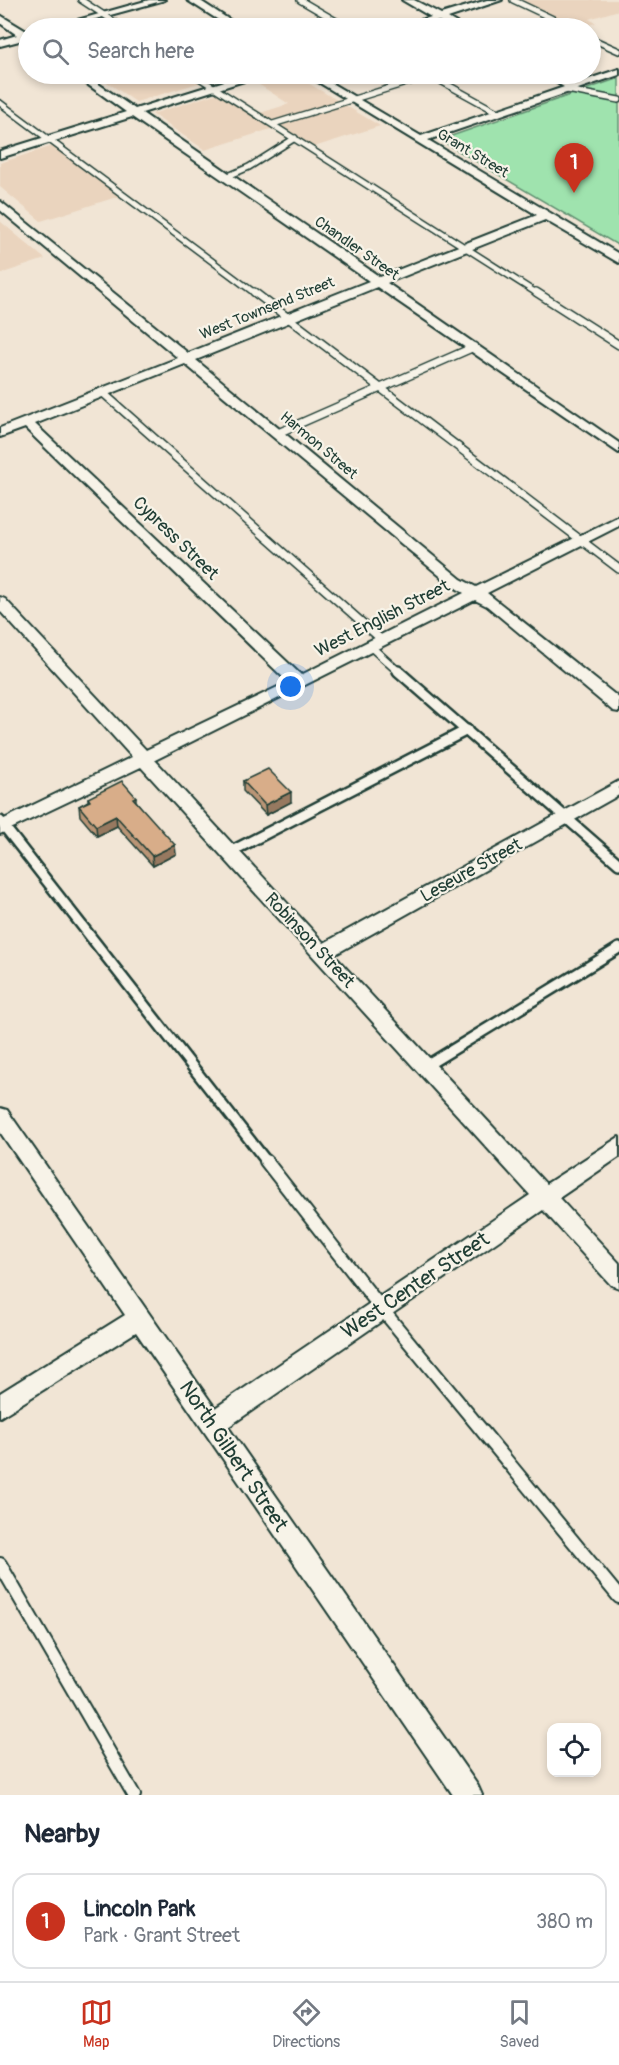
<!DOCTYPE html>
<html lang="en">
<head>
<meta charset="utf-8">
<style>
	:root { --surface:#fff; --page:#f2f2f3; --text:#1f2937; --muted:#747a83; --line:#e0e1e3; --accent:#c8321e }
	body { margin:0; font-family:Pangolin,sans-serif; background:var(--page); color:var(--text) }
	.controls { position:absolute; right:18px; bottom:18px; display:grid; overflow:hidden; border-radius:12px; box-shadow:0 3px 9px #0003 }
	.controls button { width:54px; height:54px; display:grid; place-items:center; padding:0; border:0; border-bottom:2px solid var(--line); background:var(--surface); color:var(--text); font:30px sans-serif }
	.you { position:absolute; left:291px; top:687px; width:21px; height:21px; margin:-15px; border:4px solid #fff; border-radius:50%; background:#1a73e8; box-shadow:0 0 0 9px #1a73e833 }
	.badge { display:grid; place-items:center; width:39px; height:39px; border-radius:50%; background:var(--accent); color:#fff; font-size:20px; font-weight:700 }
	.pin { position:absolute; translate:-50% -50px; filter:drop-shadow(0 2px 3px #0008) }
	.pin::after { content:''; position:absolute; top:32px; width:21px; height:18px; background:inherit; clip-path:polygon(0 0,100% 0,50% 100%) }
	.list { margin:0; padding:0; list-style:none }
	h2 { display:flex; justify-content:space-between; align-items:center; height:78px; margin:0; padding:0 24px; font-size:26px }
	h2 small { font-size:20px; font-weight:400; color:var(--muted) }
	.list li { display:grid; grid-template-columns:39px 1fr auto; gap:18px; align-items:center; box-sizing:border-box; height:96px; margin:0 12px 12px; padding:0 12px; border:2px solid var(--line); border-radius:18px }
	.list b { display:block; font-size:22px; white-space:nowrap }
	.list p { margin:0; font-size:20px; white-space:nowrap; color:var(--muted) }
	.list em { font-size:20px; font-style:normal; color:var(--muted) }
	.icon { flex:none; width:33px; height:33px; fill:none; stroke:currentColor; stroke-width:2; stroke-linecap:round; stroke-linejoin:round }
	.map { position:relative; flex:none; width:619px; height:1795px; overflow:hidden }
	.search { position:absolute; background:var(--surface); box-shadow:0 3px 9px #0003; left:18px; right:18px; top:18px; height:66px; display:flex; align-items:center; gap:15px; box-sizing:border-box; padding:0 21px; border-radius:33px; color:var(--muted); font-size:22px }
	.sheet { height:186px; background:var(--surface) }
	nav { display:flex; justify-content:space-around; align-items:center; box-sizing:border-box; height:84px; border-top:2px solid var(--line); background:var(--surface); font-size:16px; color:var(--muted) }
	nav a { display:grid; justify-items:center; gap:3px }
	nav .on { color:var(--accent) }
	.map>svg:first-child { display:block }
</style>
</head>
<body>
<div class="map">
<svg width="619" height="1795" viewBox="0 0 619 1795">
	<rect width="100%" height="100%" fill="#f1e5d5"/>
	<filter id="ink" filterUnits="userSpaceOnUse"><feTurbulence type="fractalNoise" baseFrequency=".0167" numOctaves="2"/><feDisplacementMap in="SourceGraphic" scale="12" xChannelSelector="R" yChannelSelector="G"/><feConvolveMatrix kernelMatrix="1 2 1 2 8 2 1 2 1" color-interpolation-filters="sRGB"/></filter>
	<g filter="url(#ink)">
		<g fill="#ead4be">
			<polygon points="521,0 617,0 619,10 589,19 596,23 572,28 516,1"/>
			<polygon points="95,74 228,74 136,102"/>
			<polygon points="281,74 293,74 380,126 311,148 277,127 205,150 152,114 221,92 257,114 289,104 255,82"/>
			<polygon points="56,145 123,195 41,221 0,187 0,163"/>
			<polygon points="0,221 45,259 0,274"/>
		</g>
		<polygon fill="#9fe3ae" stroke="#5f9071" stroke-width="1.5" points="619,78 619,246 440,140"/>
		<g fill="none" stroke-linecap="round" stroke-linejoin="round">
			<g stroke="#1f3d34" stroke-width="8">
				<g id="service-far3">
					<polyline points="81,0 124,28"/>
					<polyline points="300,0 348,28"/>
					<polyline points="513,0 572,28"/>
					<polyline points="590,38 619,51"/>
					<polyline points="193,74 538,294"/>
					<polyline points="428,74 499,113"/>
					<polyline points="567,90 619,100"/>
					<polyline points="0,103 256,294"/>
					<polyline points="273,124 435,74"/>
					<polyline points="226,177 249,167 295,138"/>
				</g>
			</g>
			<g stroke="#1f3d34" stroke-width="10">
				<g id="service-far2">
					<polyline points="254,292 619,569"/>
					<polyline points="536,292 619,345"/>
					<polyline points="102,392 383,641"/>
					<polyline points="278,433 474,347"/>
					<polyline points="371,647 400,673"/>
				</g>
			</g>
			<g stroke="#1f3d34" stroke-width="14">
				<g id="service-far1">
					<polyline points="398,671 619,864"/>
					<polyline points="0,821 267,1162"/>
					<polyline points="230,852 467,730"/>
					<polyline points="426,1066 619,948"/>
				</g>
			</g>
			<g stroke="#1f3d34" stroke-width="16">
				<g id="service">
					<polyline points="266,1161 381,1308 619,1597"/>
					<polyline points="0,1564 134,1795"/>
				</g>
			</g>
			<g stroke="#1f3d34" stroke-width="4">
				<g id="minor">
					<polygon points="149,0 165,0 63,28 49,28"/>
					<polygon points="187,0 199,0 242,28 231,28"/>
					<polygon points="402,0 414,0 441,14 487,0 502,0 448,18 465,28 454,28 439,21 413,28 399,28 401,26 431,17"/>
					<polygon points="0,15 28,32 28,42 23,40 0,46 0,40 17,35 0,23"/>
					<path d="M 619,69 L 619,75 L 428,140 L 619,254 L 619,263 L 545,220 L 387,283 L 619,443 L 619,453 L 377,287 L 196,360 L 461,579 L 476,587 L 619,516 L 619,526 L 487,593 L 619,698 L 619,712 L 613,711 L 487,606 L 475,600 L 155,760 L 324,943 L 619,781 L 619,795 L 334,955 L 546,1184 L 619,1137 L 619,1157 L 559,1198 L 619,1263 L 619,1288 L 611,1285 L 543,1210 L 228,1427 L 478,1786 L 482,1795 L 453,1795 L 136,1332 L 0,1417 L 0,1393 L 125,1315 L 0,1132 L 0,1108 L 7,1110 L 215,1408 L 530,1195 L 141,767 L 0,834 L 0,821 L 132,757 L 0,611 L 0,597 L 5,599 L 146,750 L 288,682 L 25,428 L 0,437 L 0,428 L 178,358 L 0,210 L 0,201 L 188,353 L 369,281 L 132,117 L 0,158 L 0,151 L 126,112 L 73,74 L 84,74 L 135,109 L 247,74 L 261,74 L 260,76 L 142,113 L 380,277 L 537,215 L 305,74 L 316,74 L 421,136 L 564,87 L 541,74 L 553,74 L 574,84 ZM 185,364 L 451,585 L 464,593 L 301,675 L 35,424 Z"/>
				</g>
			</g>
			<use href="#service-far3" stroke="#f7f3e8" stroke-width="5"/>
			<use href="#service-far2" stroke="#f7f3e8" stroke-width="7"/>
			<use href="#service-far1" stroke="#f7f3e8" stroke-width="9"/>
			<use href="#service" stroke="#f7f3e8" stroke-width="12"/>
			<use href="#minor" fill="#f7f3e8" fill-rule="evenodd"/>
		</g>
		<g fill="#ba9576" stroke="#1f3d34" stroke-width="1.5">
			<polygon points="243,781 291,802 266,815 243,791"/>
			<polygon points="136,797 136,801 176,854 153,866 117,826 97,836 80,816 79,806 88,801 88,798"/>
		</g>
		<g fill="#977960" stroke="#1f3d34" stroke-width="1.5">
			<polygon points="291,792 291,802 266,815 265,805"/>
			<polygon points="116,816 117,826 97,836 96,826"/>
			<polygon points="175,845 176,854 153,866 152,856"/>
		</g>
		<g fill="#d8ad89" stroke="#1f3d34" stroke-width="1.5">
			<polygon points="268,769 291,792 265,805 243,781"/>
			<polygon points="122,781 136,797 133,798 175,845 152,856 116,816 96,826 79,806 90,801 88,798"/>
		</g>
	</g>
	<g text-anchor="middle" stroke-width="4.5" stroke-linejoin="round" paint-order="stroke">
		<g font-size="15" fill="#1f3d34" stroke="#f7f3e8">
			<text transform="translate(473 153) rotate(31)" y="5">Grant Street</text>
			<text transform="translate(357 248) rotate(35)" y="5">Chandler Street</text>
			<text transform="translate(267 308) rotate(-22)" y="5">West Townsend Street</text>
			<text transform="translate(319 445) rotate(40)" y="5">Harmon Street</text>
		</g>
		<g font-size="18" fill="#1f3d34" stroke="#f7f3e8">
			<text transform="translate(176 538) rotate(44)" y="6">Cypress Street</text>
			<text transform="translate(382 618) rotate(-27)" y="6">West English Street</text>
			<text transform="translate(471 870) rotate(-29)" y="6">Leseure Street</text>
			<text transform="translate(310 940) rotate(47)" y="6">Robinson Street</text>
		</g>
		<g font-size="21" fill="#1f3d34" stroke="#f7f3e8">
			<text transform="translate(415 1285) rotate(-34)" y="7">West Center Street</text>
			<text transform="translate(234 1456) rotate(56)" y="7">North Gilbert Street</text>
		</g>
	</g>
</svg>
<div class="controls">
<button><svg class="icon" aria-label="locate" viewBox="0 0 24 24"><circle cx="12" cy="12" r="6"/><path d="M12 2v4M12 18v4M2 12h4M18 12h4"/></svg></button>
</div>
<div class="you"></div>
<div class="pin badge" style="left:574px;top:193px">1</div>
<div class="search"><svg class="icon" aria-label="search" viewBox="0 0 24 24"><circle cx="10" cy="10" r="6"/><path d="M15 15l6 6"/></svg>Search here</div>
</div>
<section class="sheet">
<h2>Nearby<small></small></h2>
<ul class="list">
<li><span class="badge">1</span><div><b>Lincoln Park</b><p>Park · Grant Street</p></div><em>380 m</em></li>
</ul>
</section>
<nav>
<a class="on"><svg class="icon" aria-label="map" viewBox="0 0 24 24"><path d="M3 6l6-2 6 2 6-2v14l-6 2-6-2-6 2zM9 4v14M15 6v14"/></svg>Map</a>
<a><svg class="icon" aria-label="directions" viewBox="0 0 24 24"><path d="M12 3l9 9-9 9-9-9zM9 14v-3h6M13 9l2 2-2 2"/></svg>Directions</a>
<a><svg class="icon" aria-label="saved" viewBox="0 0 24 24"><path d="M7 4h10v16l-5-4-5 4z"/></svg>Saved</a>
</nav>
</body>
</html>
